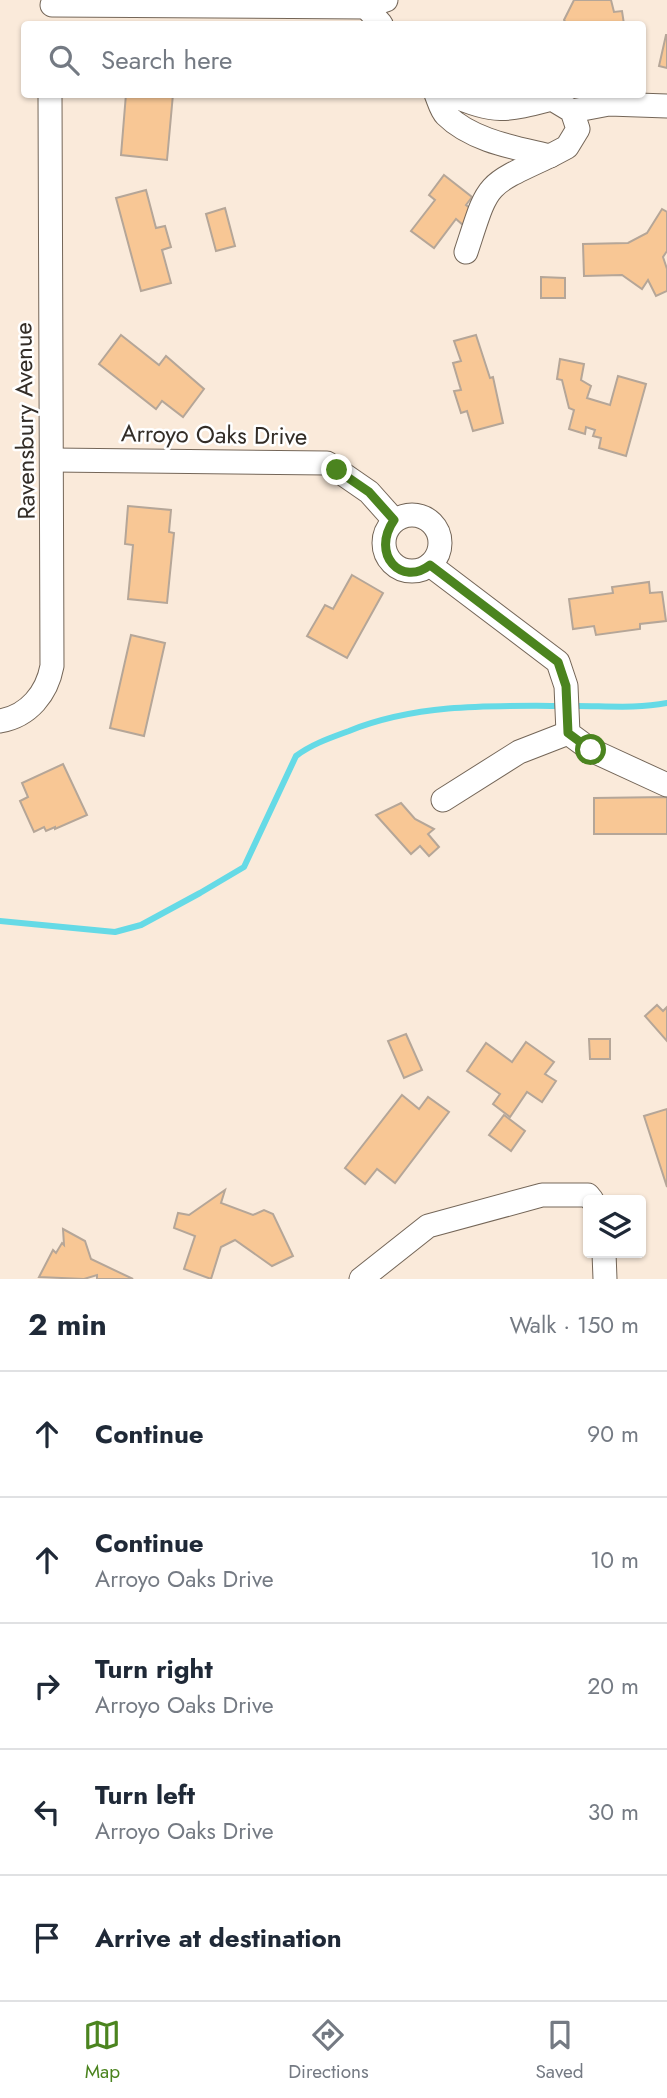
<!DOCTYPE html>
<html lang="en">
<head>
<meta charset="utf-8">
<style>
	:root { --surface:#fff; --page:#f6f6f7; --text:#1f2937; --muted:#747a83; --line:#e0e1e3; --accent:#4b841f }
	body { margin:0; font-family:Jost,sans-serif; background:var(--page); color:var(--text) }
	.controls { position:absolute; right:21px; bottom:21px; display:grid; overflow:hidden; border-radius:7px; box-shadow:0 2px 5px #0004 }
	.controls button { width:63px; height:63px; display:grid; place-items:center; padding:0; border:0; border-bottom:2px solid var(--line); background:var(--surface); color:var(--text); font:35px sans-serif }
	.stop { position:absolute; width:21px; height:21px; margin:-16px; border:5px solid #4b841f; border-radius:50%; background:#fff }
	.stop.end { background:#4b841f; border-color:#fff; box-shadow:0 2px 7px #0008 }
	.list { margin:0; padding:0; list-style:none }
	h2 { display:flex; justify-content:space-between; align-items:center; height:91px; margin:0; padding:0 28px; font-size:30px }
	h2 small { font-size:23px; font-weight:400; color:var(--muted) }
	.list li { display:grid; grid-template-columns:46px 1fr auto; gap:21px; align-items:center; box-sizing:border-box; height:126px; padding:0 28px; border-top:2px solid var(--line) }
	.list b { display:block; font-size:26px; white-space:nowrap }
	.list p { margin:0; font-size:23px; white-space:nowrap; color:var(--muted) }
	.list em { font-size:23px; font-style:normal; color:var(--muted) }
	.icon { flex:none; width:38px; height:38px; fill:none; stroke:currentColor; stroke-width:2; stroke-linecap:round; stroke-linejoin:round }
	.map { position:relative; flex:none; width:667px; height:1279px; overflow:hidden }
	.search { position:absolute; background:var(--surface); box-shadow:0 2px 5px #0004; left:21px; right:21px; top:21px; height:77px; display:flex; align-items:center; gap:18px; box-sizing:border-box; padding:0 24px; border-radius:7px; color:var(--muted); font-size:26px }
	.sheet { height:721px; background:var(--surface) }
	nav { display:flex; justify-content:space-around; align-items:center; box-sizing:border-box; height:98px; border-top:2px solid var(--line); background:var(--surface); font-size:19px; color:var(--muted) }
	nav a { display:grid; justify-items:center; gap:4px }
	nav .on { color:var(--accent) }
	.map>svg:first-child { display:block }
</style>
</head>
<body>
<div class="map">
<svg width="667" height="1279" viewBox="0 0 667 1279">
	<rect width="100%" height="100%" fill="#faeada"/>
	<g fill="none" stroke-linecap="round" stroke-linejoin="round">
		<path stroke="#65dae6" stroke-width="6" d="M 0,921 L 115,932 L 141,925 L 200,893 L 244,867 L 296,756 C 312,744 330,738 349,731 C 421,702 499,706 576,706 C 606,706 637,709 667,703"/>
	</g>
	<g fill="#f8c795" stroke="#b5a698" stroke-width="2">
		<polygon points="574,0 611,0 614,12 622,11 624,24 567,24 564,20"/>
		<polygon points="666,35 667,35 667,68 659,66"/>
		<polygon points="126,94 173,94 167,160 121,155"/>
		<polygon points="444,175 472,197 466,205 474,211 463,225 456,219 434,248 411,231 435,200 429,195"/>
		<polygon points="146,190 156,228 165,226 171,247 162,250 171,283 141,291 116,198"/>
		<polygon points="225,208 235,246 216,251 206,214"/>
		<polygon points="662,209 667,212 667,251 663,257 667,269 667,291 656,296 648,280 642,289 622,275 584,276 583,244 628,243 647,233"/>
		<polygon points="541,277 565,278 565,298 541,298"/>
		<polygon points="121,335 159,365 166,356 204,389 183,417 162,401 156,409 99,364"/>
		<polygon points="476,335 490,378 493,377 503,423 473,431 467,411 461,413 454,391 461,390 453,363 461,361 454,341"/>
		<polygon points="560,359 584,364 581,380 591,386 587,398 610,405 618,376 646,384 626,456 599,448 601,438 593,436 595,430 586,427 585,434 569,429 574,410 569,408 562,380 557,379"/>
		<polygon points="128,506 171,510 169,532 174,533 167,603 128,599 133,545 125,544"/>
		<polygon points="352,575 383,593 347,658 307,636 325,605 333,609"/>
		<polygon points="649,582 650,593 662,592 666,621 640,624 640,629 596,635 594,626 573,629 569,599 613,593 612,587"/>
		<polygon points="131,635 165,643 144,736 110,728"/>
		<polygon points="63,764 87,815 55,829 55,827 46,831 44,827 34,832 20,801 28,797 22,783"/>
		<polygon points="667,797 667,834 594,834 594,798"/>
		<polygon points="401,803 415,819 434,829 428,834 439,847 429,856 420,846 411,854 376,815"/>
		<polygon points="657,1005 663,1011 667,1007 667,1041 645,1016"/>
		<polygon points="406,1034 422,1070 404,1078 388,1041"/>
		<polygon points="589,1039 610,1039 610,1059 590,1059"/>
		<polygon points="526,1042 554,1062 545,1074 556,1081 542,1102 527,1092 510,1117 493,1104 500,1094 467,1071 486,1043 512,1062"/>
		<polygon points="402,1095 419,1109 428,1097 449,1112 395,1183 377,1169 365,1184 345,1168"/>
		<polygon points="667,1109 667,1187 644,1116"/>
		<polygon points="504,1115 525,1131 511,1151 489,1135"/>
		<polygon points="225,1190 221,1203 253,1215 264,1210 273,1214 293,1256 272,1266 235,1240 221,1247 211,1279 184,1269 195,1236 174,1228 178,1213 189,1215"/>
		<polygon points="63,1229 85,1241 91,1259 133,1279 97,1279 97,1275 84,1279 39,1277 53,1250 56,1253 62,1243 64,1245"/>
	</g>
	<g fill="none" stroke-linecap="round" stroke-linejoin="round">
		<g stroke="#746658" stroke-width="25">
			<g id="minor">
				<polyline points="52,5 366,7 386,0"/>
				<polyline points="366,7 381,24"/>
				<path d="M 436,94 C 439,101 441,110 446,115 C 472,141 517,148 550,156 L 567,147 L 578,129 L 572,111 L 552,99 C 507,111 493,114 450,94"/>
				<polyline points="572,111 609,104 667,106"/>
				<path d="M 466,252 C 489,182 483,187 550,156"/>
				<polyline points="53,460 327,463 369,492 394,520"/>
				<circle cx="412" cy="543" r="28"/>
				<polyline points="430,565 558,662 566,686 568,733 591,750 667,785"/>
				<path d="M 0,721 C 29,716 47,693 52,666 L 50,94"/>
				<polyline points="443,800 519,752 568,733"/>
				<polyline points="604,1253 605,1279"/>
				<polyline points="361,1279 428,1226 542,1195 588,1195 592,1200"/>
			</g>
		</g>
		<use href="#minor" stroke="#fff" stroke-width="23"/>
	</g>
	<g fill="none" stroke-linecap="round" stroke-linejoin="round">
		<path stroke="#4b841f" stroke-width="9" d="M 337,470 L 369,492 L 394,520 C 370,555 402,587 430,565 L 558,662 L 566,686 L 568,733 L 591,750"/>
	</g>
	<g text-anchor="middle" stroke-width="5" stroke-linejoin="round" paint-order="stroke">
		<g font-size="24" fill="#332d27" stroke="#fff">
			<text transform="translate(25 421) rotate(-91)" y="8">Ravensbury Avenue</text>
			<text transform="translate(214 435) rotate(1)" y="8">Arroyo Oaks Drive</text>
		</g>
	</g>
</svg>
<div class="controls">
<button><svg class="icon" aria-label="layers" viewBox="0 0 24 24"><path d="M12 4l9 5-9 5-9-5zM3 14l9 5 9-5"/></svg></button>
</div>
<div class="stop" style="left:591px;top:750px"></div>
<div class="stop end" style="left:337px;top:470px"></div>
<div class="search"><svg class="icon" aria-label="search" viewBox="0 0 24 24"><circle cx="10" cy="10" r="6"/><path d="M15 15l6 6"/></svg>Search here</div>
</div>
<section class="sheet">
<h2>2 min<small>Walk · 150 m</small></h2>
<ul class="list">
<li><svg class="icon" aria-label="ahead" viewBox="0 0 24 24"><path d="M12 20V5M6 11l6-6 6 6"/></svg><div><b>Continue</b></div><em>90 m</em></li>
<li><svg class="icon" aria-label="ahead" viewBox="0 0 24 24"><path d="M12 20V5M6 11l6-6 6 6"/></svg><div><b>Continue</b><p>Arroyo Oaks Drive</p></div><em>10 m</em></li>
<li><svg class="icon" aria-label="right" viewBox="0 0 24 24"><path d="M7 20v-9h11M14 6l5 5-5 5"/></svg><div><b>Turn right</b><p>Arroyo Oaks Drive</p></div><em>20 m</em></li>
<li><svg class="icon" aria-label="left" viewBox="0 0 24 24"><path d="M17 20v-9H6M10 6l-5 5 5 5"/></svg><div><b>Turn left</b><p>Arroyo Oaks Drive</p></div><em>30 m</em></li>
<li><svg class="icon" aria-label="arrive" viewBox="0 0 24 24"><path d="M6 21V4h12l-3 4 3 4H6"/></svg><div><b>Arrive at destination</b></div></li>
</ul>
</section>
<nav>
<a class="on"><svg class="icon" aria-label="map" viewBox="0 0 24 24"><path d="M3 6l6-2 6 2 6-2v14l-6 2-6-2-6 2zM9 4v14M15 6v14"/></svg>Map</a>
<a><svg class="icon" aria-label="directions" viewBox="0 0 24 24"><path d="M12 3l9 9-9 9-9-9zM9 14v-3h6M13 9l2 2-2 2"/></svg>Directions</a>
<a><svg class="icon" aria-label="saved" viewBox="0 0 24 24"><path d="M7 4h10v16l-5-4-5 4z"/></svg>Saved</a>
</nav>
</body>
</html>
